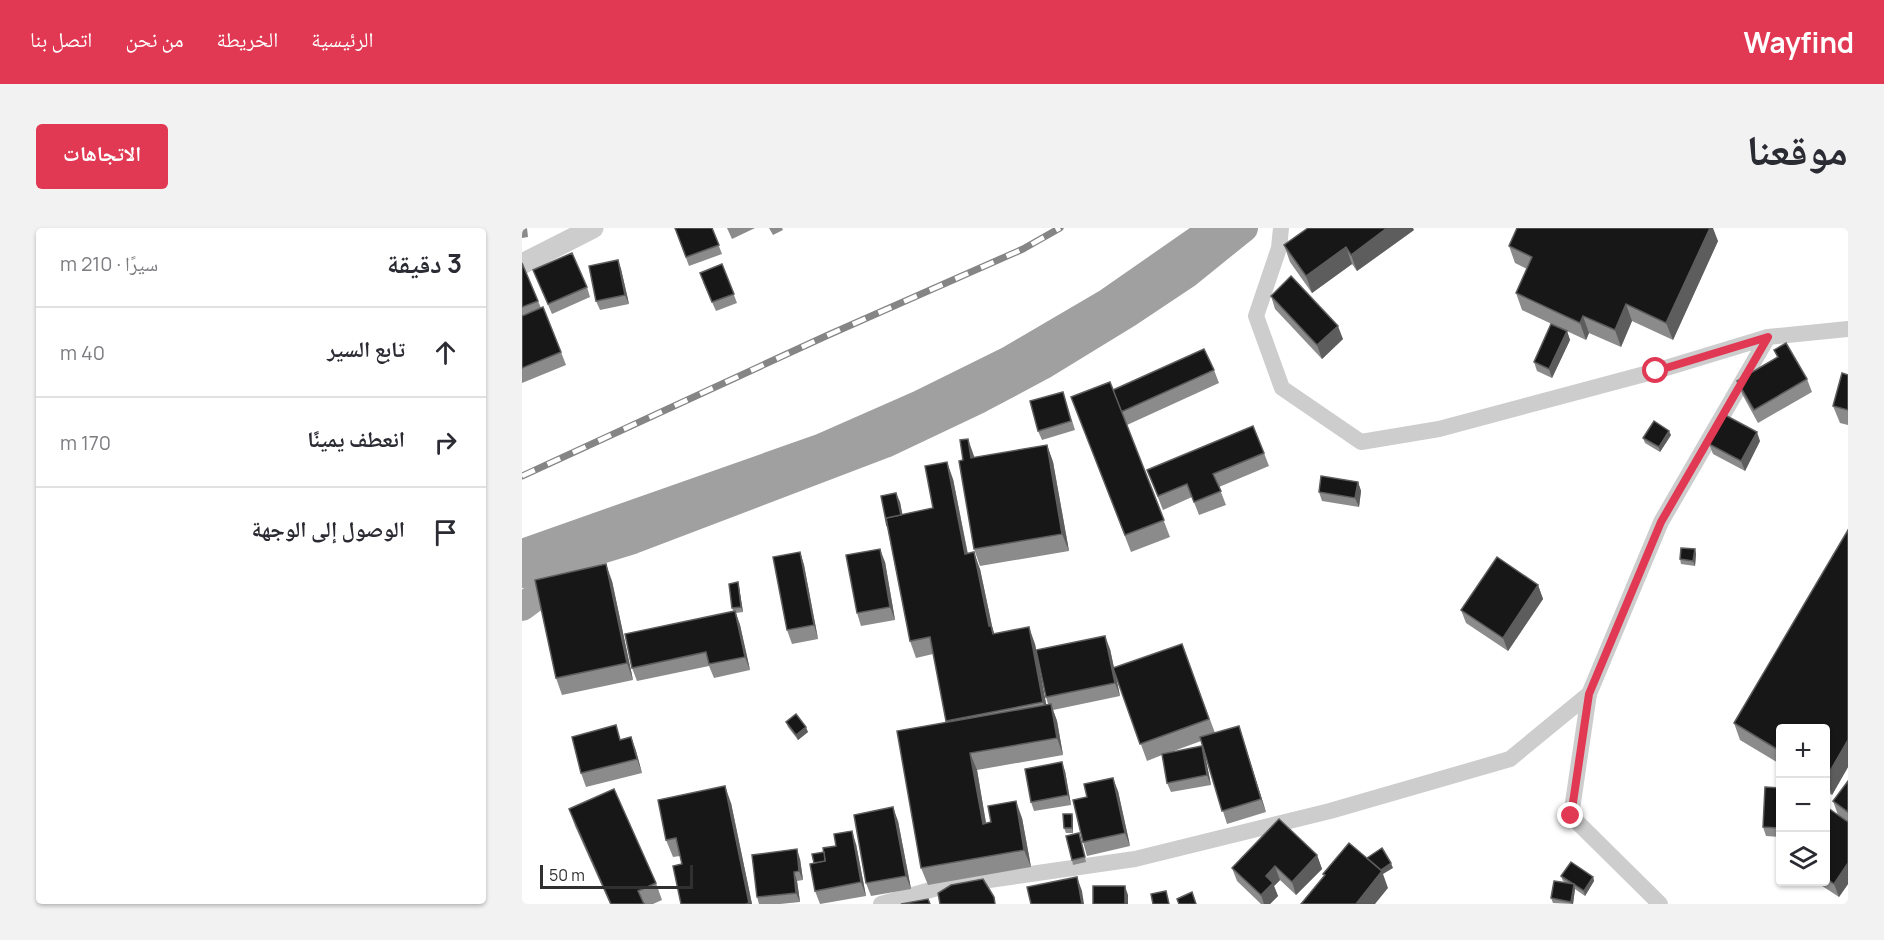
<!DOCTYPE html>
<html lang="ar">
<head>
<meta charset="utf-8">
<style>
	:root { --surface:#fff; --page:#f2f2f3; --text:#2b2b33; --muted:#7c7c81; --line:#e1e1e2; --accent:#e13953 }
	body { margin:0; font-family:Manrope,"Noto Naskh Arabic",sans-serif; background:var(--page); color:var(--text); direction:rtl }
	.controls { position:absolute; right:18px; bottom:18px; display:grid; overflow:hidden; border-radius:6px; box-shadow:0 2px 4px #0004 }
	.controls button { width:54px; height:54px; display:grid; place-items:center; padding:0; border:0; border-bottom:2px solid var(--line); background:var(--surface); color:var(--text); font:30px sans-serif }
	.scale { position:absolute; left:18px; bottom:15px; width:153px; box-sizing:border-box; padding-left:6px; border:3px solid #303030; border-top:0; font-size:16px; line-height:21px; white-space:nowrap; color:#303030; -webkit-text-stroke:4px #fff; paint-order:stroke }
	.stop { position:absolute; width:18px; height:18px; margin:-14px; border:4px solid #e13953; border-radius:50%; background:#fff }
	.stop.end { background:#e13953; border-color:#fff; box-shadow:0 2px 6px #0008 }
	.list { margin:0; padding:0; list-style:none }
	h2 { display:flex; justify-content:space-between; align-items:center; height:78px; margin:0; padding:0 24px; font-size:26px }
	h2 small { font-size:20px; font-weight:400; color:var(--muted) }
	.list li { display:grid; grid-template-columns:39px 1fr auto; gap:18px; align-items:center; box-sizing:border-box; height:90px; padding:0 24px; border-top:2px solid var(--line) }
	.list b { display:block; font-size:22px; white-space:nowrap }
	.list em { font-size:20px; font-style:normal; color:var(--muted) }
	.icon { flex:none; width:33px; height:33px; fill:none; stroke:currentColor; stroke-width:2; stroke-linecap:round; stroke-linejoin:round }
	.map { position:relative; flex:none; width:1326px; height:676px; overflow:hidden; direction:ltr; border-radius:6px }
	header { display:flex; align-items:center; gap:36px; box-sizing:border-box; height:84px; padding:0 30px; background:var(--accent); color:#fff }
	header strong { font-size:28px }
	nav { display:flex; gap:33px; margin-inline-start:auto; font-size:21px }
	.intro { display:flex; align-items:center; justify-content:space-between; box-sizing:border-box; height:144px; padding:0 36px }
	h1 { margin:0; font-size:42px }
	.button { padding:15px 27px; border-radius:6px; background:var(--accent); color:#fff; font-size:21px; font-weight:700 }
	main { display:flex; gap:36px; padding:0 36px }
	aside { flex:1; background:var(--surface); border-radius:6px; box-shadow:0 2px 4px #0004 }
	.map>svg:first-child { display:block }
</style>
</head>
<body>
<header>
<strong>Wayfind</strong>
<nav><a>الرئيسية</a><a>الخريطة</a><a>من نحن</a><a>اتصل بنا</a></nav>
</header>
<div class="intro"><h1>موقعنا</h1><a class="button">الاتجاهات</a></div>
<main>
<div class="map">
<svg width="1326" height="676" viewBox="0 0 1326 676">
	<rect width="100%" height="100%" fill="#fff"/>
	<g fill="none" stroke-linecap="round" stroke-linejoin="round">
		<g stroke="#cdcdcd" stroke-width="16">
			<polyline points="759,0 757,20 734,88 760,160 839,214 917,201 1134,143 1246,109 1326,101"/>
			<polyline points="1067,466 1049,588 1138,676"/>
			<polyline points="359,676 419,659 613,631 808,583 988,531 1067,466 1139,294 1246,109"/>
		</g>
		<polyline stroke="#cdcdcd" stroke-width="21" points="0,36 71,0"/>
		<g stroke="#a0a0a0" stroke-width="28">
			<polyline points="0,325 298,220 398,176 487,132 586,74 688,3"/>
			<polyline points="0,346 111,312 363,216 458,171 520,138 605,86 665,46 722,0"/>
			<polyline points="0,379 46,345"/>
		</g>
		<g stroke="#858585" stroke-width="7">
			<polyline id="rail" points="0,248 304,108 501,21 538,0"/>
		</g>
		<use href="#rail" stroke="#fff" stroke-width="4.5" stroke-dasharray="14" stroke-linecap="butt"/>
	</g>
	<g fill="#8b8b8b">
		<polygon points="0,0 5,0 6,9 0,10"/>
		<polygon points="153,0 190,0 200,26 167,38"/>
		<polygon points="205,0 233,0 210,11"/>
		<polygon points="247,0 260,0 261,2 251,7"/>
		<polygon points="892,2 835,43 830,36 790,65 768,34 762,17"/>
		<polygon points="1196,13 1151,112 1110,93 1099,119 1067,105 1064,112 1000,82 994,65 1005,41 993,35 987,18"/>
		<polygon points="96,32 99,41 107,76 78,82 74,73"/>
		<polygon points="0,35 19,80 39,124 44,137 0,155"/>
		<polygon points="200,36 215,75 194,83 181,54"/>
		<polygon points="11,42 65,59 68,69 30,86"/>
		<polygon points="749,68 821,111 800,131 753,81"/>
		<polygon points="1045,103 1048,112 1030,150 1015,143 1012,134"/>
		<polygon points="1252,122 1285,151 1290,164 1236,195 1220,166 1215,153 1255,129"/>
		<polygon points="692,142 697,155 605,197 648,309 609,324 549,169 591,162"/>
		<polygon points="1326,147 1326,197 1318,195 1311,178"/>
		<polygon points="541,164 553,202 520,212 516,203"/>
		<polygon points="1149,207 1138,224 1123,215 1121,210"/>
		<polygon points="1238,213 1223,243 1191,226 1187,216"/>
		<polygon points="525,217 531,234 547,323 458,338 452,321 452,230"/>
		<polygon points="742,225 747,238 697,259 704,277 677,287 670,269 641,282 625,242"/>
		<polygon points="431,251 446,326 458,341 470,398 472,406 513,416 524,477 526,476 524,469 588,421 592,440 660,416 693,505 721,511 744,584 705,596 679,513 649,524 683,527 689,557 649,564 645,555 640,527 625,533 593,445 598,468 531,482 535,493 541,527 455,542 464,595 500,590 509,639 406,657 399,640 424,494 411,426 394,430 388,413 365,298 378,274 380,287 411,280"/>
		<polygon points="836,254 839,263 837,279 800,273 797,264"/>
		<polygon points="1326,302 1326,539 1310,567 1304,563 1304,501 1258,501 1258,536 1218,512 1212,495"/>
		<polygon points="1173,321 1174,326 1173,338 1159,336 1158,331"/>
		<polygon points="278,324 282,337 296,411 270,416 265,402"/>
		<polygon points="363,334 373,392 339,398 335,385"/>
		<polygon points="90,353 111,452 40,467 34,450"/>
		<polygon points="216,354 217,359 221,384 214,385 218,397 228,442 192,450 187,438 115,453 110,440 212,384 210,380"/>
		<polygon points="1016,357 1021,371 986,423 944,395 939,382"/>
		<polygon points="264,494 286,504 276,512 266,499"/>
		<polygon points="109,509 114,523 120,545 64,559 59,545 100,512"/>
		<polygon points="543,543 549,577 512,583 509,574"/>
		<polygon points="1326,553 1326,656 1317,669 1294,654 1304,654 1304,583 1316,587 1311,573"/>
		<polygon points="1258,560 1258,609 1244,608 1241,599"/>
		<polygon points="596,563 608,618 565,628 561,614"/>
		<polygon points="209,575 230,676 159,676 160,636 158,628 151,629 144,612"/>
		<polygon points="47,581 134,655 140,672 131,676 88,676 53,598"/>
		<polygon points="551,590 551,605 544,605 542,600"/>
		<polygon points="376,593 389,661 349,668 344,655"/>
		<polygon points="557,605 564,634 551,637 550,632"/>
		<polygon points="334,616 344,668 298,676 293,663 292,635 302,624"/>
		<polygon points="795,627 800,641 774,667 758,652 752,658 756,668 748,676 739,676 715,653 710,640"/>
		<polygon points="278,631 281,652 275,653 278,674 258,676 237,676 235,669"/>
		<polygon points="1039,648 1071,649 1072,653 1063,668 1053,661 1051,676 1031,675 1029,670 1045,655 1041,653"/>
	</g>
	<g fill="#5d5d5d">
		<polygon points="865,0 891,0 892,2 835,43 829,27"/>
		<polygon points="1188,0 1191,0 1196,13 1151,112 1144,95"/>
		<polygon points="824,19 830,36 790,65 784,48"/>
		<polygon points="96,32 99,41 107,76 103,67"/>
		<polygon points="1104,76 1110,93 1099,119 1093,102"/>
		<polygon points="1061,88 1067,105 1064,112 1058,95"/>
		<polygon points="816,98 821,111 800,131 795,117"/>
		<polygon points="1045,103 1048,112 1030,150 1027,141"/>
		<polygon points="1147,203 1149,207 1138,224 1137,219"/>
		<polygon points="1235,204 1238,213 1223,243 1219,233"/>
		<polygon points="446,211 452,228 455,247 449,230"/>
		<polygon points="525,217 531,234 547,323 540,306"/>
		<polygon points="425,234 431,251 449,343 443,326"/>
		<polygon points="836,254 839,263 837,279 833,270"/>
		<polygon points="374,265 378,274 384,304 380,294"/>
		<polygon points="358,321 363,334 373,392 368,379"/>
		<polygon points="1173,321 1174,326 1173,338 1171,333"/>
		<polygon points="278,324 282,337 296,411 292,397"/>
		<polygon points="452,324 458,341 470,398 475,415 467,398"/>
		<polygon points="84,336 90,353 111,452 105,435"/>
		<polygon points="216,354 217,359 221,384 219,379"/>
		<polygon points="1016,357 1021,371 986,423 981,410"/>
		<polygon points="213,383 218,397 228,442 223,429"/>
		<polygon points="507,399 513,416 527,491 521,474"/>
		<polygon points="583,408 588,421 598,468 593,455"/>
		<polygon points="529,476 535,493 541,527 535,510"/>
		<polygon points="717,498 721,511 744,584 739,571"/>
		<polygon points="284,499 286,504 276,512 274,507"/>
		<polygon points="109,509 114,523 120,545 115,531"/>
		<polygon points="1326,512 1326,539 1310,567 1304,550"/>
		<polygon points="680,518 683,527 689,557 685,547"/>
		<polygon points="448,525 455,542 467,613 461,596"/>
		<polygon points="540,534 543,543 549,577 546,567"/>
		<polygon points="591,550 596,563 608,618 603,605"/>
		<polygon points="203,558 209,575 230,676 227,676 227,675"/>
		<polygon points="494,573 500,590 509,639 502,622"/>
		<polygon points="371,579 376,593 389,661 384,648"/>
		<polygon points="550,586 551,590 551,605 550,600"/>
		<polygon points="330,603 334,616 344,668 339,654"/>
		<polygon points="275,621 278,631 281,652 277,643"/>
		<polygon points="795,627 800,641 774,667 770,654"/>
		<polygon points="869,635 871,640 861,646 866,660 853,676 834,676 855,644"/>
		<polygon points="1326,635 1326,656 1317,669 1312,656"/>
		<polygon points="753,638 758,652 752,658 756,668 748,676 742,676 739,667 744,648"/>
		<polygon points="272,644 275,653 278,674 274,665"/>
		<polygon points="555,649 560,663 562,676 560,676"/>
		<polygon points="1071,649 1072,653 1063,668 1062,663"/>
		<polygon points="1052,656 1053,661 1051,676 1050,676 1049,674"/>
		<polygon points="603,658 606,667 606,676 603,676"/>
	</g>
	<g fill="#171717" stroke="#5d5d5d" stroke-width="1.5">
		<polygon points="153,0 190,0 197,17 164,29"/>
		<polygon points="786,0 865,0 829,27 824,19 784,48 762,17"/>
		<polygon points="995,0 1188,0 1144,95 1104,76 1093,102 1061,88 1058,95 994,65 1010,29 987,18"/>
		<polygon points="50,25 65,59 26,76 11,42"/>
		<polygon points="96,32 103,67 74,73 67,38"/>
		<polygon points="0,35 16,73 0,79"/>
		<polygon points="200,36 212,66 190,74 178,45"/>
		<polygon points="769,48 816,98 795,117 749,68"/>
		<polygon points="21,79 39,124 0,140 0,88"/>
		<polygon points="1029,96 1045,103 1027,141 1012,134"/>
		<polygon points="1264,115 1285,151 1232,182 1215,153 1256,129 1252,122"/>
		<polygon points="682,121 692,142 599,184 591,162"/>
		<polygon points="1320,145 1326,147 1326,182 1311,178"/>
		<polygon points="588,154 642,292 603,307 549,169"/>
		<polygon points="541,164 549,193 516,203 508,173"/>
		<polygon points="1203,187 1235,204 1219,233 1187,216"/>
		<polygon points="1132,193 1147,203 1137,219 1121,210"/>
		<polygon points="731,198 742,225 691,246 699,263 672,274 665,256 636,268 625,242"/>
		<polygon points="446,211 449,230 525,217 540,306 452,321 437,233 441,232 438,212"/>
		<polygon points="425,234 443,326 452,324 467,398 469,398 471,406 507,399 521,474 424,493 408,409 388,413 364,290 411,280 403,238"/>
		<polygon points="799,248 836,254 833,270 797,264"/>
		<polygon points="374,265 379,287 364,290 365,298 359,268"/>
		<polygon points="1326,302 1326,512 1304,550 1304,501 1258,501 1258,523 1212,495"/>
		<polygon points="1159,320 1173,321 1171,333 1158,331"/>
		<polygon points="358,321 368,379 335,385 324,327"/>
		<polygon points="278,324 292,397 265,402 251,329"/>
		<polygon points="975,329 1016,357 981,410 939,382"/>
		<polygon points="84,336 105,435 34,450 13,352"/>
		<polygon points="216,354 219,379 210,380 207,356"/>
		<polygon points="213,383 223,429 187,436 184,424 110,440 103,406"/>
		<polygon points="583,408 593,455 524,469 514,422"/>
		<polygon points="660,416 687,491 618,516 591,440"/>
		<polygon points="529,476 535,510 448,525 461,596 469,594 466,578 494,573 502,622 399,640 375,503"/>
		<polygon points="274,486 284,499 274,507 264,494"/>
		<polygon points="94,497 98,512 109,509 115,531 59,545 50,509"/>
		<polygon points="717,498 739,571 700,583 678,509"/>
		<polygon points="680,518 685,547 645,555 640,526"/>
		<polygon points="540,534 546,567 509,574 503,541"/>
		<polygon points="591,550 603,605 561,614 551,572 565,569 562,556"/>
		<polygon points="1326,553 1326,584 1311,573"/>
		<polygon points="203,558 227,675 223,676 159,676 151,638 160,636 154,610 144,612 136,572"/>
		<polygon points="1243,559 1258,560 1258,600 1241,599"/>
		<polygon points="92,561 134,655 116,663 122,676 89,676 47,581"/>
		<polygon points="371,579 384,648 344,655 332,587"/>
		<polygon points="1306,580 1326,594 1326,635 1312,656 1304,650 1304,583"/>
		<polygon points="541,586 550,586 550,600 542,600"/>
		<polygon points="757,591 795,627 770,654 753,638 744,648 751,655 739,667 710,640"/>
		<polygon points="330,603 339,654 293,663 288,636 303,633 301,620 314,618 312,606"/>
		<polygon points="557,605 563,629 550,632 544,608"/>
		<polygon points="827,615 860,643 834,676 779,676 803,647 801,646"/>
		<polygon points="860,620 869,635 859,642 845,630"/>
		<polygon points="275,621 277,643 272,644 274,665 235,669 230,627"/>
		<polygon points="302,624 303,633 292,635 290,626"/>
		<polygon points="1049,634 1071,649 1062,663 1039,648"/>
		<polygon points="555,649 560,676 509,676 505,659"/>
		<polygon points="461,651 472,669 473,676 418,676 416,665 429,657"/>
		<polygon points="1032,653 1052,656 1049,674 1029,670"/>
		<rect x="571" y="658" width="32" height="18"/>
		<polygon points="644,663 647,676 631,676 629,666"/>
		<polygon points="670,664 674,676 657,676 655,671"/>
		<polygon points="406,671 408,676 379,676"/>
	</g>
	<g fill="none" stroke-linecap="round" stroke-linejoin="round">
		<polyline stroke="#e13953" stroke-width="8" points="1049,588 1067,466 1139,294 1246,109 1134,143"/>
	</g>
</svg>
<div class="controls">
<button>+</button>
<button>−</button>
<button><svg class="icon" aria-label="layers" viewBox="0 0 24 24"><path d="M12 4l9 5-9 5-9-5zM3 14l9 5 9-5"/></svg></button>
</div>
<div class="scale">50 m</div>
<div class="stop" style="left:1134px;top:143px"></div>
<div class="stop end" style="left:1049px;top:588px"></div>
</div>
<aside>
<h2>3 دقيقة<small>سيرًا · 210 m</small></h2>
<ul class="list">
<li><svg class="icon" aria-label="ahead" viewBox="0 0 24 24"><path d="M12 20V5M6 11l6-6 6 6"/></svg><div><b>تابع السير</b></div><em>40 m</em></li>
<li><svg class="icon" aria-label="right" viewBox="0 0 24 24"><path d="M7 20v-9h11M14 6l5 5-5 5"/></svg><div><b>انعطف يمينًا</b></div><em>170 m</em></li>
<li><svg class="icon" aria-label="arrive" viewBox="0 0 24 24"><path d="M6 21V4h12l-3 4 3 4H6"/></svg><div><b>الوصول إلى الوجهة</b></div></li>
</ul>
</aside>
</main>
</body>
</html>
